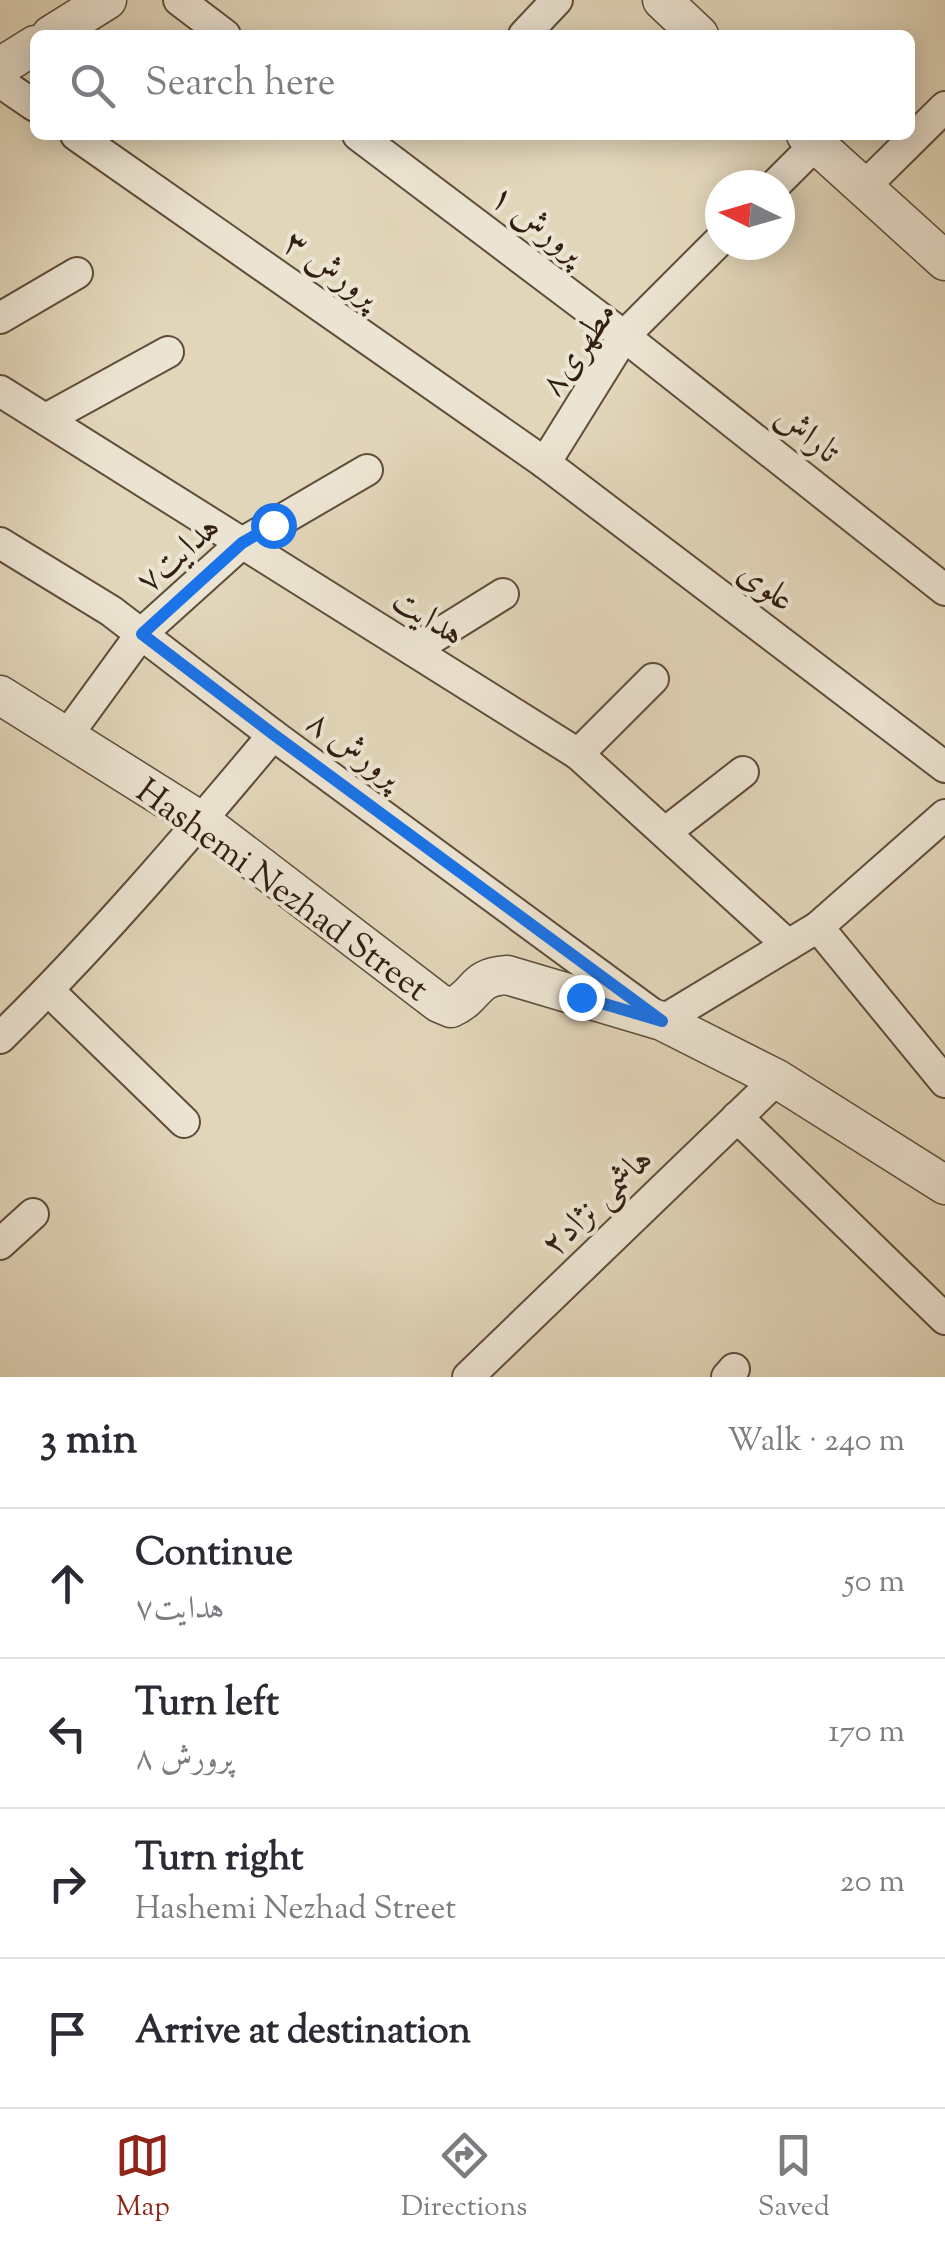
<!DOCTYPE html>
<html lang="en">
<head>
<meta charset="utf-8">
<style>
	:root { --surface:#fff; --page:#f2f2f3; --text:#2b2b33; --muted:#7c7c81; --line:#e1e1e2; --accent:#8f2418 }
	body { margin:0; font-family:"Sorts Mill Goudy",Amiri,serif; background:var(--page); color:var(--text) }
	.compass { position:absolute; left:705px; top:170px; width:90px; height:90px; border-radius:50%; background:var(--surface); box-shadow:0 5px 25px #0003; rotate:275deg }
	.stop { position:absolute; width:30px; height:30px; margin:-22px; border:8px solid #1a73e8; border-radius:50%; background:#fff }
	.stop.end { background:#1a73e8; border-color:#fff; box-shadow:0 2px 10px #0008 }
	.list { margin:0; padding:0; list-style:none }
	h2 { display:flex; justify-content:space-between; align-items:center; height:130px; margin:0; padding:0 40px; font-size:42px }
	h2 small { font-size:32px; font-weight:400; color:var(--muted) }
	.list li { display:grid; grid-template-columns:65px 1fr auto; gap:30px; align-items:center; box-sizing:border-box; height:150px; padding:0 40px; border-top:2px solid var(--line) }
	.list b { display:block; font-size:38px; white-space:nowrap }
	.list p { margin:0; font-size:32px; white-space:nowrap; color:var(--muted) }
	.list em { font-size:32px; font-style:normal; color:var(--muted) }
	.icon { flex:none; width:55px; height:55px; fill:none; stroke:currentColor; stroke-width:2; stroke-linecap:round; stroke-linejoin:round }
	.map { position:relative; flex:none; width:945px; height:1377px; overflow:hidden }
	.search { position:absolute; background:var(--surface); box-shadow:0 5px 25px #0003; left:30px; right:30px; top:30px; height:110px; display:flex; align-items:center; gap:25px; box-sizing:border-box; padding:0 35px; border-radius:15px; color:var(--muted); font-size:38px }
	.sheet { height:730px; background:var(--surface) }
	nav { display:flex; justify-content:space-around; align-items:center; box-sizing:border-box; height:140px; border-top:2px solid var(--line); background:var(--surface); font-size:28px; color:var(--muted) }
	nav a { display:grid; justify-items:center; gap:5px }
	nav .on { color:var(--accent) }
	.map>svg:first-child { display:block }
</style>
</head>
<body>
<div class="map">
<svg width="945" height="1377" viewBox="0 0 945 1377">
	<rect width="100%" height="100%" fill="#e2d6ba"/>
	<filter id="stains"><feTurbulence type="fractalNoise" baseFrequency=".002" numOctaves="4"/><feColorMatrix values="0 0 0 0 .2 0 0 0 0 .09 0 0 0 0 .02 0 0 0 .5 -.17"/></filter>
	<radialGradient id="worn" r=".72"><stop offset=".6" stop-color="#630" stop-opacity="0"/><stop offset="1" stop-color="#630" stop-opacity=".3"/></radialGradient>
	<g fill="none" stroke-linecap="round" stroke-linejoin="round">
		<g stroke="#5e4d3a" stroke-width="34">
			<g id="minor">
				<polyline points="179,0 225,35"/>
				<polyline points="524,35 557,0"/>
				<polyline points="0,82 35,106"/>
				<polyline points="76,135 545,463 945,767"/>
				<polyline points="358,135 624,336 945,590"/>
				<polyline points="775,185 816,144"/>
				<polyline points="863,188 945,107"/>
				<polyline points="0,318 77,273"/>
				<polyline points="0,391 578,754 788,945"/>
				<polyline points="46,419 168,352"/>
				<polyline points="545,463 624,336 720,240"/>
				<polyline points="0,543 111,611 273,735 662,1021 818,927 945,815"/>
				<polyline points="413,650 503,594"/>
				<polyline points="66,737 141,634 242,543 367,470"/>
				<polyline points="578,754 653,679"/>
				<polyline points="666,832 743,772"/>
				<polyline points="818,927 945,1082"/>
				<polyline points="49,991 184,1122"/>
				<path d="M 0,1038 C 97,943 186,839 273,735"/>
				<polyline points="737,1117 945,1319"/>
				<polyline points="0,1244 33,1214"/>
				<polyline points="468,1377 777,1079"/>
				<polyline points="727,1377 734,1369"/>
			</g>
		</g>
		<g stroke="#5e4d3a" stroke-width="41">
			<g id="tertiary">
				<polyline points="662,0 699,35"/>
				<polyline points="51,35 107,0"/>
				<polyline points="0,67 35,45"/>
				<polyline points="806,135 945,261"/>
				<path d="M 0,695 L 201,821 L 439,1003 L 451,1008 C 479,995 472,977 507,975 L 662,1021 L 777,1079 L 945,1185"/>
			</g>
		</g>
		<use href="#minor" stroke="#ece4d2" stroke-width="30"/>
		<use href="#tertiary" stroke="#ece4d2" stroke-width="38"/>
	</g>
	<g fill="none" stroke-linecap="round" stroke-linejoin="round">
		<polyline stroke="#1a73e8" stroke-width="12" points="273,525 242,543 142,634 273,734 662,1021 581,997"/>
	</g>
	<g text-anchor="middle" stroke-width="8" stroke-linejoin="round" paint-order="stroke">
		<g font-size="35" fill="#321f10" stroke="#ece4d2">
			<text transform="translate(538 223) rotate(37)" y="12">پرورش ۱</text>
			<text transform="translate(332 268) rotate(35)" y="12">پرورش ۳</text>
			<text transform="translate(577 348) rotate(-55)" y="12">مطهری۸</text>
			<text transform="translate(808 433) rotate(38)" y="12">تاراش</text>
			<text transform="translate(177 553) rotate(-41)" y="12">هدایت۷</text>
			<text transform="translate(767 585) rotate(37)" y="12">علوی</text>
			<text transform="translate(429 616) rotate(32)" y="12">هدایت</text>
			<text transform="translate(355 748) rotate(36)" y="12">پرورش ۸</text>
			<text transform="translate(283 889) rotate(36)" y="12">Hashemi Nezhad Street</text>
			<text transform="translate(596 1201) rotate(-44)" y="12">هاشمی نژاد۲</text>
		</g>
	</g>
	<rect width="100%" height="100%" filter="url(#stains)"/>
	<rect width="100%" height="100%" fill="url(#worn)"/>
</svg>
<svg class="compass" viewBox="-18 -18 36 36"><path d="M0-13l5 13h-10z" fill="#e53935"/><path d="M0 13l5-13h-10z" fill="#7c7c81"/></svg>
<div class="stop" style="left:273px;top:525px"></div>
<div class="stop end" style="left:581px;top:997px"></div>
<div class="search"><svg class="icon" aria-label="search" viewBox="0 0 24 24"><circle cx="10" cy="10" r="6"/><path d="M15 15l6 6"/></svg>Search here</div>
</div>
<section class="sheet">
<h2>3 min<small>Walk · 240 m</small></h2>
<ul class="list">
<li><svg class="icon" aria-label="ahead" viewBox="0 0 24 24"><path d="M12 20V5M6 11l6-6 6 6"/></svg><div><b>Continue</b><p>هدایت۷</p></div><em>50 m</em></li>
<li><svg class="icon" aria-label="left" viewBox="0 0 24 24"><path d="M17 20v-9H6M10 6l-5 5 5 5"/></svg><div><b>Turn left</b><p>پرورش ۸</p></div><em>170 m</em></li>
<li><svg class="icon" aria-label="right" viewBox="0 0 24 24"><path d="M7 20v-9h11M14 6l5 5-5 5"/></svg><div><b>Turn right</b><p>Hashemi Nezhad Street</p></div><em>20 m</em></li>
<li><svg class="icon" aria-label="arrive" viewBox="0 0 24 24"><path d="M6 21V4h12l-3 4 3 4H6"/></svg><div><b>Arrive at destination</b></div></li>
</ul>
</section>
<nav>
<a class="on"><svg class="icon" aria-label="map" viewBox="0 0 24 24"><path d="M3 6l6-2 6 2 6-2v14l-6 2-6-2-6 2zM9 4v14M15 6v14"/></svg>Map</a>
<a><svg class="icon" aria-label="directions" viewBox="0 0 24 24"><path d="M12 3l9 9-9 9-9-9zM9 14v-3h6M13 9l2 2-2 2"/></svg>Directions</a>
<a><svg class="icon" aria-label="saved" viewBox="0 0 24 24"><path d="M7 4h10v16l-5-4-5 4z"/></svg>Saved</a>
</nav>
</body>
</html>
